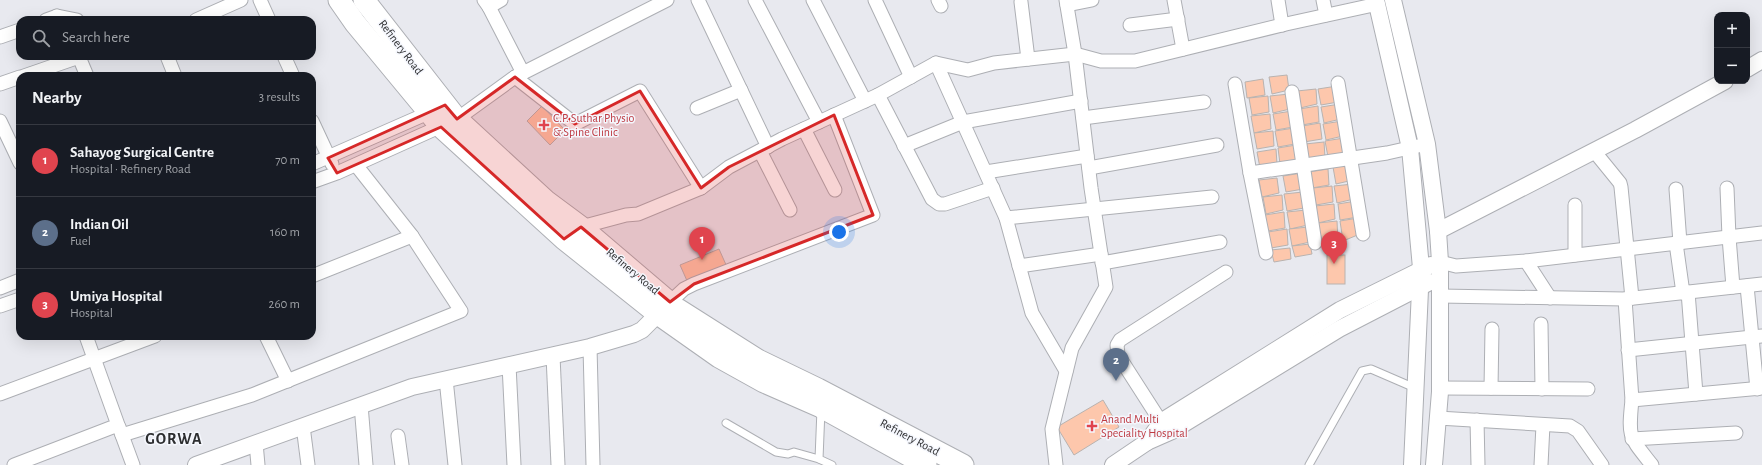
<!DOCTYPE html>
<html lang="en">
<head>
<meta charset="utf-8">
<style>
	:root { --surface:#171b24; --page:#20242c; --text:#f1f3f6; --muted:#9ea1a6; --line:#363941; --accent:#b45309 }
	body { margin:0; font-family:"Alegreya Sans",sans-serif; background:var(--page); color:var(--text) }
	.controls { position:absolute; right:12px; top:12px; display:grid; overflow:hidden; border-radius:8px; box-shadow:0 4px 16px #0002 }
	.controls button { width:36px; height:36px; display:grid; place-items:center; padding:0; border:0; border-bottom:1px solid var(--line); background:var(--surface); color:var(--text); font:20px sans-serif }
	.you { position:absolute; left:839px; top:232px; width:14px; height:14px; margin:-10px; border:3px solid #fff; border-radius:50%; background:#1a73e8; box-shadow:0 0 0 6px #1a73e833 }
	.badge { display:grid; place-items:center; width:26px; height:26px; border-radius:50%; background:var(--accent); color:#fff; font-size:13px; font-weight:700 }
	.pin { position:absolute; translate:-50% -33px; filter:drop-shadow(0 1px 2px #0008) }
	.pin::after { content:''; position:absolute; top:21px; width:14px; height:12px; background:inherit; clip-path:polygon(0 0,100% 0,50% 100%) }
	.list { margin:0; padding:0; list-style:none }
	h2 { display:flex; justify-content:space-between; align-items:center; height:52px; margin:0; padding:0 16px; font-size:17px }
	h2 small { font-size:13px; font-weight:400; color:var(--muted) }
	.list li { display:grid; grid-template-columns:26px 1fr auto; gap:12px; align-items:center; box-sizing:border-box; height:72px; padding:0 16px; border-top:1px solid var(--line) }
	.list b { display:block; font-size:15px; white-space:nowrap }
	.list p { margin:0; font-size:13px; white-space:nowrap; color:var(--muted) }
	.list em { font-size:13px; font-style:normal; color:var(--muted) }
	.icon { flex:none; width:22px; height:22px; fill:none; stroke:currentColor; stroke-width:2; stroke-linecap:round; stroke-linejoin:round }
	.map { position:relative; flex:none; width:1762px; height:465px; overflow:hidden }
	.search { position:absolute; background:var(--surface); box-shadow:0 4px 16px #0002; left:16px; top:16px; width:300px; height:44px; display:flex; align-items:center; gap:10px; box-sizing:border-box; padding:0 14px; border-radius:12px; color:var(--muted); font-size:15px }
	.panel { position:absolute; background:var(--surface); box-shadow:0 4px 16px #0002; left:16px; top:72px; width:300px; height:268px; border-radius:12px }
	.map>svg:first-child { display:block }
</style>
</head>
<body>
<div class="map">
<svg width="1762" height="465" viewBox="0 0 1762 465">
	<rect width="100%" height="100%" fill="#e8e9ef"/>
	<g fill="#fdc7ac" stroke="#b9b3b0">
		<polygon points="1287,75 1289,90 1272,94 1269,77"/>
		<polygon points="1263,79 1265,95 1247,98 1245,82"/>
		<polygon points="1337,86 1338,102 1321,105 1318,89"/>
		<polygon points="1316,89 1317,104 1300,108 1297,91"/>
		<polygon points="1289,94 1290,109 1273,113 1270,96"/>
		<polygon points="1268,96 1269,112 1252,115 1249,98"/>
		<polygon points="1340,104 1341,119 1324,123 1321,107"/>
		<polygon points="542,106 565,130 550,145 527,121"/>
		<polygon points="1318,106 1319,122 1302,125 1299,109"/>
		<polygon points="1292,111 1293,127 1276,130 1273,114"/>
		<polygon points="1270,114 1271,129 1254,133 1251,116"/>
		<polygon points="1342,121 1343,136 1326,140 1323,124"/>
		<polygon points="1320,123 1322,139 1304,142 1302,126"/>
		<polygon points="1294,128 1295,144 1278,147 1275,131"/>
		<polygon points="1273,131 1274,146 1257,149 1254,133"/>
		<polygon points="1344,138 1345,154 1328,157 1325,141"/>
		<polygon points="1324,142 1325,157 1308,161 1305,144"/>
		<polygon points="1296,145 1298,161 1280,164 1278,148"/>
		<polygon points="1276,149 1277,164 1260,168 1257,152"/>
		<polygon points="1352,165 1353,180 1336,184 1333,167"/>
		<polygon points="1328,169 1329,185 1312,188 1309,172"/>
		<polygon points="1302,173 1303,189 1286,192 1283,176"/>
		<polygon points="1277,178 1279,193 1262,197 1259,180"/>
		<polygon points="1353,184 1354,199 1337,203 1334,186"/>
		<polygon points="1332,186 1333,202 1316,205 1313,188"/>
		<polygon points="1303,192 1304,208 1287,211 1284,194"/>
		<polygon points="1282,195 1283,210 1266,214 1263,197"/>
		<polygon points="1356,201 1358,217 1340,220 1338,204"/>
		<polygon points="1334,204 1335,219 1318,223 1315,206"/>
		<polygon points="1306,210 1308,225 1290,229 1287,212"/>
		<polygon points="1284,212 1285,228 1268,231 1265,215"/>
		<polygon points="1358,218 1360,234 1343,241 1340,221"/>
		<polygon points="1337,221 1338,242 1323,246 1318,223"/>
		<polygon points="1308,227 1310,242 1292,246 1289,229"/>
		<polygon points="1287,229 1288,245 1271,248 1268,232"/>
		<polygon points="1310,244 1312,254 1295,257 1292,246"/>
		<polygon points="1290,248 1291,259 1274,262 1271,250"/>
		<polygon points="719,249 727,267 688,283 680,265"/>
		<rect x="1327" y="255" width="18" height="29"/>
		<polygon points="1103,400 1119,427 1074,455 1057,427"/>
	</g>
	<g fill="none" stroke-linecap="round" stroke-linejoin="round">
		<g stroke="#adafb4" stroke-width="9">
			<g id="service">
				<polyline points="821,409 819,459 832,465"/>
				<polyline points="726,423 776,452 788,454 794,452 819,459"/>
				<polyline points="1309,465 1362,371 1371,369 1415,388"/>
			</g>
		</g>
		<g stroke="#adafb4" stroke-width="15">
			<g id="minor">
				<polyline points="260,0 269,20"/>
				<polyline points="484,0 489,7 501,0"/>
				<polyline points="698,0 768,147"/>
				<polyline points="755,0 819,122"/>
				<polyline points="813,0 865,101"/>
				<polyline points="875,0 911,77"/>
				<polyline points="938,0 941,6"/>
				<polyline points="1174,0 1183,49"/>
				<polyline points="1278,0 1282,25"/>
				<polyline points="1323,0 1326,15"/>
				<polyline points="1021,2 1028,59"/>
				<polyline points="1067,5 1092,0"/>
				<polyline points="489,7 523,73"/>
				<polyline points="57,16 77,20"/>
				<polyline points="46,20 57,16 59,20"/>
				<polyline points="196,20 241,0"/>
				<polyline points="1130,25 1178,19"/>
				<polyline points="0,37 20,30"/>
				<polyline points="167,56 175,76"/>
				<polyline points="284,56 293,76"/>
				<polyline points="79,57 87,76"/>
				<polyline points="936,63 1006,218 1032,313 1066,371"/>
				<polyline points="24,76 79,57 78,56"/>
				<polyline points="515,77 575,124 640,91 701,188"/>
				<polyline points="1338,83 1363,234"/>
				<polyline points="0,84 20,77"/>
				<polyline points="1235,84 1250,173 1387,153 1427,144"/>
				<polyline points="1292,92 1315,243"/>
				<polyline points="878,95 932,199 939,204 945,204 993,188"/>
				<polyline points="697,108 741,90"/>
				<polyline points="1083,118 1204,102"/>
				<polyline points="0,121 20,163"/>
				<polyline points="312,121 332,164"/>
				<polyline points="804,129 835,190"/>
				<polyline points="904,146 963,122 1081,101"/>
				<polyline points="760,151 790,210"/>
				<polyline points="1594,151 1620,183 1621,187 1632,298"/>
				<polyline points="312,164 435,110"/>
				<polyline points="1089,168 1217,145"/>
				<polyline points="986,172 1087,156"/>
				<polyline points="1250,173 1266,253"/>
				<polyline points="312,182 337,173 457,119 515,77 667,0"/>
				<polyline points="1727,188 1729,237 1733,287"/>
				<polyline points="1676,189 1680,243"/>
				<polyline points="1575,205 1575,255"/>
				<polyline points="1006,218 1212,197"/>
				<polyline points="576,230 581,227 626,215 638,214 701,188 729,167 782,139 878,95 936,63 968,70 994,63 1075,54 1101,61 1135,61 1286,24 1378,4"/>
				<polyline points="1676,243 1683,293"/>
				<polyline points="1526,261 1550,298"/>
				<polyline points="1440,262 1456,266 1526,261 1762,233"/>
				<polyline points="1102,263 1220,242"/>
				<polyline points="1019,266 1101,254"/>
				<polyline points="312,276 412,236 356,165"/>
				<polyline points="1762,284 1625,299 1632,400 1762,388"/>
				<polyline points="1747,286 1757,389"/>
				<polyline points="0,288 20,280"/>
				<polyline points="1688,292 1696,394"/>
				<polyline points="1440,296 1625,299"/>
				<polyline points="670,302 684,289 694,284 873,215 834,115"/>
				<polyline points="0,306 20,299"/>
				<polyline points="1541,324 1542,389"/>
				<polyline points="266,336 288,381"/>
				<polyline points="590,347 593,465"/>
				<polyline points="1628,350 1762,336"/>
				<polyline points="553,356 558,465"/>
				<polyline points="509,365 514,465"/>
				<polyline points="446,379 455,465"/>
				<polyline points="1440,388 1588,389"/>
				<polyline points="1491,388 1492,329"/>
				<polyline points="0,394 155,336"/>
				<path d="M 1632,400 C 1628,438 1629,436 1652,465"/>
				<polyline points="361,405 366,465"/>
				<polyline points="1438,418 1570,426 1578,431 1602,465"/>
				<polyline points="1477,420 1478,465"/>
				<polyline points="1161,422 1118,355 1117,345 1120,340 1226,272"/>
				<polyline points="303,426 308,465"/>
				<polyline points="119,427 133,465"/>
				<polyline points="122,435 252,395 461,311 412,236"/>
				<polyline points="398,436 402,465"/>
				<polyline points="1632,439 1736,433"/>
				<polyline points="256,443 258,465"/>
				<polyline points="14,465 118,425 86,336"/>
				<polyline points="1056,465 1052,429 1072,348 1106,287 1091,188 1075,54 1066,0"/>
				<polyline points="1541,465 1543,425"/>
			</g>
		</g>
		<g stroke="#adafb4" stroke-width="18">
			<g id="tertiary">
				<polyline points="1376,0 1410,148 1421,268 1412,465"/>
				<polyline points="1393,0 1427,144 1438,231 1440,262 1440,392 1434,465"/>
				<polyline points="1747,69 1762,60"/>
				<polyline points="1438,231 1635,130 1725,81"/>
				<polyline points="1147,442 1158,427 1164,420 1340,310 1431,265"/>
				<polyline points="196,465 412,387 590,347 634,334 642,330 666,306"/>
				<polyline points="1113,465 1147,442 1172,431 1339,329 1430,282"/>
			</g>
		</g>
		<g stroke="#adafb4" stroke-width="23">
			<g id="primary">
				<polyline points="339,0 355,23 441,127 564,239 658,314 719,357 764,382 821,407 926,465"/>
				<polyline points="364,0 457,119 546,201 581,227 676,308 758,360 818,389 963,465"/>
			</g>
		</g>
		<use href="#service" stroke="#fff" stroke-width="7"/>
		<use href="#minor" stroke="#fff" stroke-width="13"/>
		<use href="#tertiary" stroke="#fff" stroke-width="16"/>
		<use href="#primary" stroke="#fff" stroke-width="21"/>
	</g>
	<path fill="#d62828" fill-opacity="0.2" stroke="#d62828" stroke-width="3" stroke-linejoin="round" d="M 515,77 L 575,124 L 640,91 L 701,188 L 729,167 L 834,115 L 873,215 L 694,284 L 670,302 L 581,227 L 564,239 L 441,127 L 337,173 L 328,158 L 445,105 L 457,119 Z"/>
	<g fill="#e0444e" stroke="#f5f7fd" stroke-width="1.5">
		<path d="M542 119h4v4h4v4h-4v4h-4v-4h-4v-4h4z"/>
		<path d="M1090 420h4v4h4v4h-4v4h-4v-4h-4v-4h4z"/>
	</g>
	<g text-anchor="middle" stroke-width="3" stroke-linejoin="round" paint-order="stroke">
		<g font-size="12" fill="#2d2e30" stroke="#f5f7fd">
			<text transform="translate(401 47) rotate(53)" y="4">Refinery Road</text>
			<text transform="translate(633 271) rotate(40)" y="4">Refinery Road</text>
			<text transform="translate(910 437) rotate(28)" y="4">Refinery Road</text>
		</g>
		<g font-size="12" fill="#be3a42" stroke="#f5f7fd" text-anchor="start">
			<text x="553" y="122">C.P. Suthar Physio<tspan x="553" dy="14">&amp; Spine Clinic</tspan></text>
			<text x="1101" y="423">Anand Multi<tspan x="1101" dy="14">Speciality Hospital</tspan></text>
		</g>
		<g font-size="16" font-weight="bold" letter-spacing="1" fill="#2d2e30" stroke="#f5f7fd">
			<text x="174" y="444">GORWA</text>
		</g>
	</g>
</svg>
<div class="controls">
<button>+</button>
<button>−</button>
</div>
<div class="you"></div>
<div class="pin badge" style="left:702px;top:260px;background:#e0444e">1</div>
<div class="pin badge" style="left:1116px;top:381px;background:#5c6f8a">2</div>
<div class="pin badge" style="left:1334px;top:264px;background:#e0444e">3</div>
<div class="search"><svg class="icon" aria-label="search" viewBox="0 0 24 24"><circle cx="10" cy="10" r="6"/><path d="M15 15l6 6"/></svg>Search here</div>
<section class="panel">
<h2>Nearby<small>3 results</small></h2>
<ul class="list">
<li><span class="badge" style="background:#e0444e">1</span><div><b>Sahayog Surgical Centre</b><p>Hospital · Refinery Road</p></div><em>70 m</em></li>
<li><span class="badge" style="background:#5c6f8a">2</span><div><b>Indian Oil</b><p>Fuel</p></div><em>160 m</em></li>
<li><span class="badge" style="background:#e0444e">3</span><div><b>Umiya Hospital</b><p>Hospital</p></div><em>260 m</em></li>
</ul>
</section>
</div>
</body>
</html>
